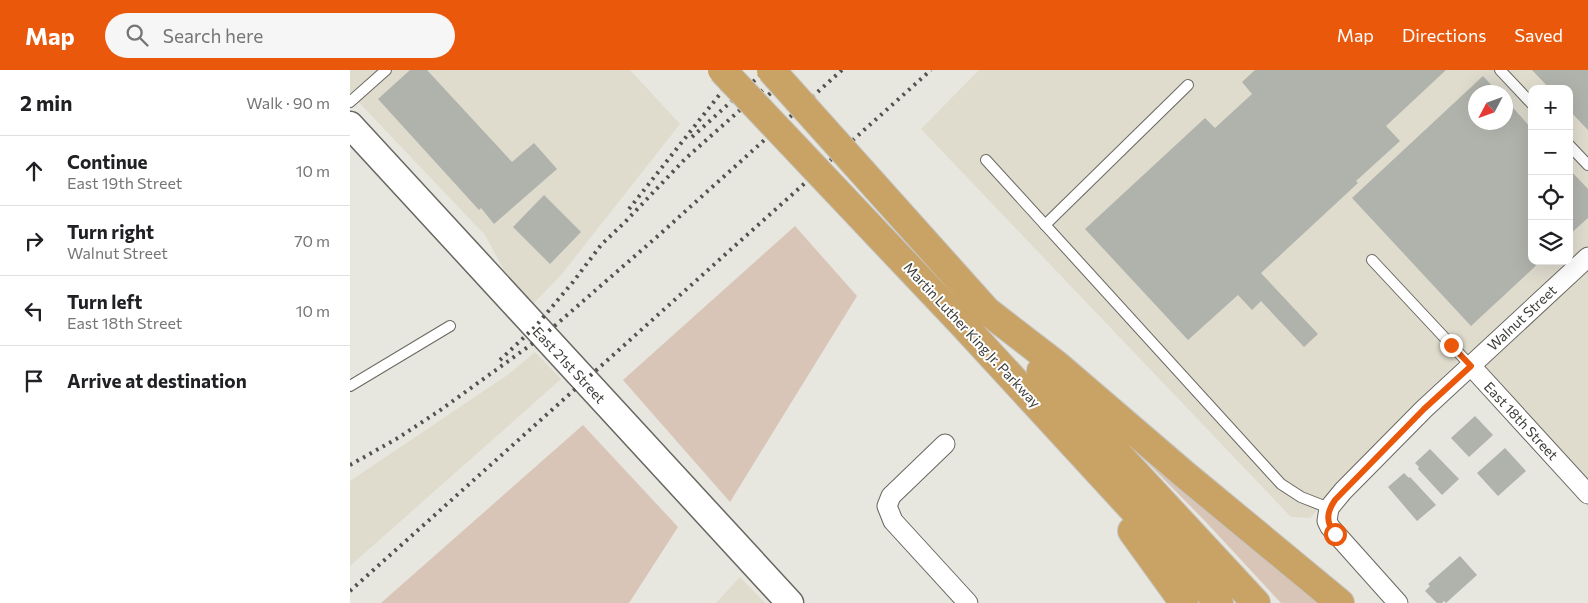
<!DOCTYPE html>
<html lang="en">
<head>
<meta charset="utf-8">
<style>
	:root { --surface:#fff; --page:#f6f6f6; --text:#202124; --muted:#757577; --line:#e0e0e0; --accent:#ea580c }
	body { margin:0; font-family:Commissioner,sans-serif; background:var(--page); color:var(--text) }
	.controls { position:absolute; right:15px; top:15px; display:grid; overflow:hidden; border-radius:10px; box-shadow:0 5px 20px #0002 }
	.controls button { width:45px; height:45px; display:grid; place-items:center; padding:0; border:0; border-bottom:1px solid var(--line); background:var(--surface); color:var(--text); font:25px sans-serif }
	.compass { position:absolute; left:1118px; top:15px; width:45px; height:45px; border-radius:50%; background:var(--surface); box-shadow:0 5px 20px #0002; rotate:229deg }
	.stop { position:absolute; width:15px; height:15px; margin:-11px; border:4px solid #ea580c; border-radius:50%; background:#fff }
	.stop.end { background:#ea580c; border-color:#fff; box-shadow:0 1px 5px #0008 }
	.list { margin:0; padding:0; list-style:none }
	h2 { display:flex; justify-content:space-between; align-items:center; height:65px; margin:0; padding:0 20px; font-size:21px }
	h2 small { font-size:16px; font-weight:400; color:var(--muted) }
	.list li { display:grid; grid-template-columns:32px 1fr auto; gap:15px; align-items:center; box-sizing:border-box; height:70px; padding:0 20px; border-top:1px solid var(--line) }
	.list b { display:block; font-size:19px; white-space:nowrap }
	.list p { margin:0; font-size:16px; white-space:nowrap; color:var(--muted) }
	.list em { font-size:16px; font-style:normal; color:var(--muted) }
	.icon { flex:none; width:28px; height:28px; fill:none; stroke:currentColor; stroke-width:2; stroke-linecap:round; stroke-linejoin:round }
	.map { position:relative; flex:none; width:1238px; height:533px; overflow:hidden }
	header { display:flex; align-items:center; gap:30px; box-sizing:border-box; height:70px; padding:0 25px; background:var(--accent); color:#fff }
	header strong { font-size:24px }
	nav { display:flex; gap:28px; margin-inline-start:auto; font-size:18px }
	.search { width:350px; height:45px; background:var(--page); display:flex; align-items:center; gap:12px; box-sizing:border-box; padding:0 18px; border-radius:28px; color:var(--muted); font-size:19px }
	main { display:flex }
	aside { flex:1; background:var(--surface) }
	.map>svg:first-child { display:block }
</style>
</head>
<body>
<header>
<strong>Map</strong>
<div class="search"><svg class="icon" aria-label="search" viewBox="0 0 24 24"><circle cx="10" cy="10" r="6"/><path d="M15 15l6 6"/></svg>Search here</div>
<nav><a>Map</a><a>Directions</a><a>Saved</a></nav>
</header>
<main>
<aside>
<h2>2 min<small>Walk · 90 m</small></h2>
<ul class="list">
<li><svg class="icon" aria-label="ahead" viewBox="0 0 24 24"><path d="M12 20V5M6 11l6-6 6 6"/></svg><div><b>Continue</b><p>East 19th Street</p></div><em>10 m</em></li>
<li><svg class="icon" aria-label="right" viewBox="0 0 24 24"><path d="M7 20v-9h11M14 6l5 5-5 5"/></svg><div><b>Turn right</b><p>Walnut Street</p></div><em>70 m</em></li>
<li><svg class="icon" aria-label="left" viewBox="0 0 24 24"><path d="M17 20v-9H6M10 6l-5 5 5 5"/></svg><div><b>Turn left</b><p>East 18th Street</p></div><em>10 m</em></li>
<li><svg class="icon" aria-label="arrive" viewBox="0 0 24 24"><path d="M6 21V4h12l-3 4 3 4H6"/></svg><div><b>Arrive at destination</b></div></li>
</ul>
</aside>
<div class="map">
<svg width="1238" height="533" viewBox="0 0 1238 533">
	<rect width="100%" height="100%" fill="#e7e6df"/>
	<g fill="#dfdcce" fill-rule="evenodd">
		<polygon points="0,0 280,0 330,54 211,205 181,236 161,213 135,165 0,23"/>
		<path d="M 629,0 L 1238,0 L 1238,409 L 1120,281 L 1073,325 L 960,448 L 941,447 L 571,59 ZM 1182,19 L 1219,19 L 1219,191 L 1182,191 ZM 1126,22 L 1156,22 L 1156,52 L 1126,52 Z"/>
		<polygon points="185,282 211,309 0,496 0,411 159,304"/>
		<polygon points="390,507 415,533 366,533"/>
	</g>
	<g fill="#d8c5b7">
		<polygon points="445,156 507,226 380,432 273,310"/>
		<polygon points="233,355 328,457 279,533 31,533"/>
		<polygon points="775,370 977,533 931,533 855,451"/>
	</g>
	<g fill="#b0b2ac">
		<polygon points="60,0 77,0 162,92 184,73 207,99 144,154 131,138 129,140 28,29"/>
		<polygon points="905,0 1096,0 1036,56 1050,71 1006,111 1008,113 911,203 968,264 954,277 911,231 902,240 888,225 838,270 735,159 855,48 865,58 902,24 892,12"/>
		<polygon points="1182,0 1238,0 1238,60 1219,40 1219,19 1200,19"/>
		<polygon points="1133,6 1148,22 1126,22 1126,52 1156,52 1156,30 1182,59 1182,191 1191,191 1121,256 1002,128"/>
		<polygon points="1219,99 1238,119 1238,148 1219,165"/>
		<polygon points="194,125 231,162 200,194 163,157"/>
		<polygon points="1125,346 1143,365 1119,387 1101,368"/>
		<polygon points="1155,378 1176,401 1148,426 1127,403"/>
		<polygon points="1080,379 1109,409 1092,425 1068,399 1069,397 1065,393"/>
		<polygon points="1054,403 1059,408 1060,407 1086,435 1067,451 1038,417"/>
		<polygon points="1110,486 1127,505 1096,533 1094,531 1092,533 1087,533 1075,521 1080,516 1078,514"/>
	</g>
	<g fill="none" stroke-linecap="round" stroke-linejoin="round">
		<g stroke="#686761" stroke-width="12">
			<g id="lane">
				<polyline points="1150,0 1182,34"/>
				<polyline points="0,32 36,0"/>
				<polyline points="1219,75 1238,95"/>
				<polyline points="636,90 931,414 951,427 979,438"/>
				<polyline points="695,155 838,15"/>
				<polyline points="1022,190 1121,296"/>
				<polyline points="0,316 100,256"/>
			</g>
		</g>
		<g stroke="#686761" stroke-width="21">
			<g id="street">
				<polyline points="1121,296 1238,424"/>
				<polyline points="595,374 541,426 537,436 543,451 618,533"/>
				<polyline points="1048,533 980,457 977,451 979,438 993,421 1074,339 1238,187"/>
			</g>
		</g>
		<g stroke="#686761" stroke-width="29">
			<polyline id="secondary" points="0,55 440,533"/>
		</g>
		<g stroke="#c4c4c3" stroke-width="30">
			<g id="highway">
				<polyline points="637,241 707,295 834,404 990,533"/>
				<polyline points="617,259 869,533"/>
				<polyline points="691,301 906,533"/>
				<polyline points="782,461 834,533"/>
			</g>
		</g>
		<use href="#lane" stroke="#fff" stroke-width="10"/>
		<use href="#street" stroke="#fff" stroke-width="19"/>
		<use href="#secondary" stroke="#fff" stroke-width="26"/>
		<use href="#highway" stroke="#c9a365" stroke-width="28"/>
		<g stroke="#53524f" stroke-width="4" stroke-dasharray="2.5 5" stroke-linecap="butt">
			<polyline points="413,30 446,0"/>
			<polyline points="342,67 416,0"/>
			<polyline points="279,139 389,0"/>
			<polyline points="150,290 185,257 223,212 251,175 276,151 335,89 435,0"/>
			<polyline points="0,395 48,368 89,341 193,266 309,165 492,0"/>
			<polyline points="0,521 581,0"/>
		</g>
		<g stroke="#c4c4c3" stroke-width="30" stroke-linecap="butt">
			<g id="highway-bridge">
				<polyline points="372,0 617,259"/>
				<polyline points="421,0 637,241"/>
			</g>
		</g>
		<use href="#highway-bridge" stroke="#c9a365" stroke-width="28"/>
	</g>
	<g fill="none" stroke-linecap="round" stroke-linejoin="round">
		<path stroke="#ea580c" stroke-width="6" d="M 985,464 C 976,452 976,443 985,430 L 1074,339 L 1121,296 L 1101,275"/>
	</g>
	<g text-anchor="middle" stroke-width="4" stroke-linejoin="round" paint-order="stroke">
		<g font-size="14" fill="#3b3b38" stroke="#fff">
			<text transform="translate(1172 248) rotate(-43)" y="5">Walnut Street</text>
			<text transform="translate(622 265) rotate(47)" y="5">Martin Luther King Jr. Parkway</text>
			<text transform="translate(219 295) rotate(47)" y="5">East 21st Street</text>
			<text transform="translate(1171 351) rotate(47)" y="5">East 18th Street</text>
		</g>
	</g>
</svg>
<div class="controls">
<button>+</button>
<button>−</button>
<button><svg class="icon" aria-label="locate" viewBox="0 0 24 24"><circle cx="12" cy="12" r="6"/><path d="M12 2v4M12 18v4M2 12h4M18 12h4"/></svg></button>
<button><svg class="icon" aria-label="layers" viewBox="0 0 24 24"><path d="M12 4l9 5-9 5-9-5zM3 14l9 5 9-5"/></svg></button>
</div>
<svg class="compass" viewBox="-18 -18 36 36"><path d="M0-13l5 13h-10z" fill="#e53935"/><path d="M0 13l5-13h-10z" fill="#757577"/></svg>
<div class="stop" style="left:985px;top:464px"></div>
<div class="stop end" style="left:1101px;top:275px"></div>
</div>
</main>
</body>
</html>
